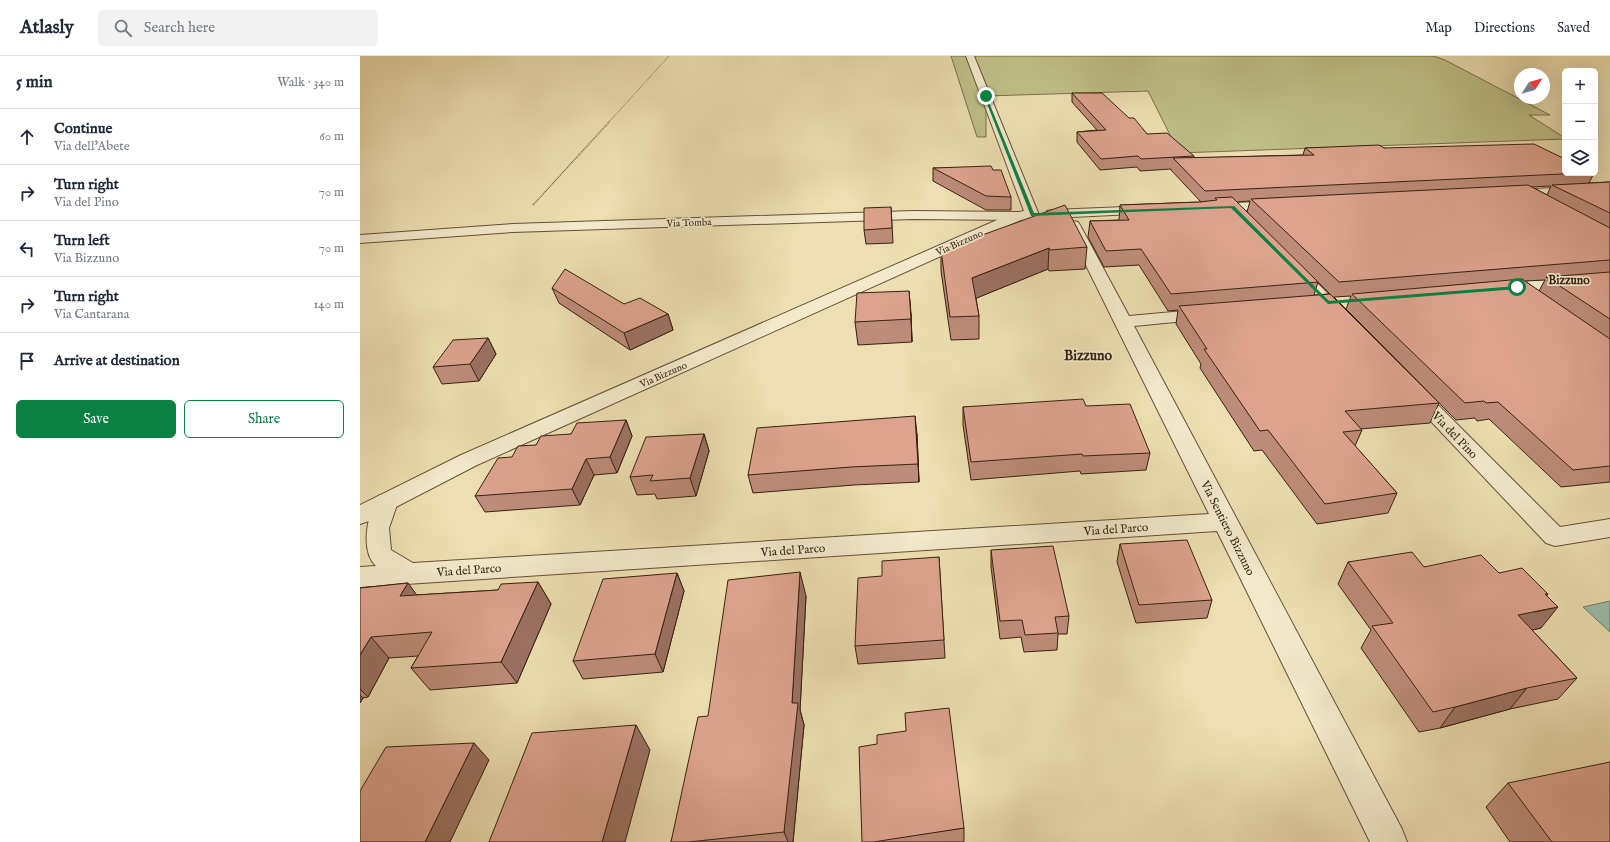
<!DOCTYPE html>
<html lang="en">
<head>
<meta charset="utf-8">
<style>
	:root { --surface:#fff; --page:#f2f2f3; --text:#1f2937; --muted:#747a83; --line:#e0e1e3; --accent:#0b8043 }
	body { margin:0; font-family:"IM FELL English",serif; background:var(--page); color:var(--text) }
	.controls { position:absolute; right:12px; top:12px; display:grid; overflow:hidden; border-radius:6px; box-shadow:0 4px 16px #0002 }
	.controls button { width:36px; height:36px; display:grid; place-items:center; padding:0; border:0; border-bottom:1px solid var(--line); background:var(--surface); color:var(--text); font:20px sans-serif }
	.compass { position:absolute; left:1154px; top:12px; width:36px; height:36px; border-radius:50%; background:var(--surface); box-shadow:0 4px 16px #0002; rotate:54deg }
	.stop { position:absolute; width:12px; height:12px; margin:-9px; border:3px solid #0b8043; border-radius:50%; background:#fff }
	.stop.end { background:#0b8043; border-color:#fff; box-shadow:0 1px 4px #0008 }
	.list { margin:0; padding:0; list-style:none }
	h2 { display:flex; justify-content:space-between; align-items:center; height:52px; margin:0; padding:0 16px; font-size:17px }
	h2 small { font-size:13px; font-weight:400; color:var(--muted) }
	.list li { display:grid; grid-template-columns:26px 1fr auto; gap:12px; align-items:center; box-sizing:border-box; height:56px; padding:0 16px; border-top:1px solid var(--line) }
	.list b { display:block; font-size:15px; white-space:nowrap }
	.list p { margin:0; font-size:13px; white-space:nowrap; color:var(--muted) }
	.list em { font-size:13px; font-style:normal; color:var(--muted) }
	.actions { display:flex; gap:8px; padding:12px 16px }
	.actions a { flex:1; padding:9px 0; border:1px solid var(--accent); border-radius:6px; text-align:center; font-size:14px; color:var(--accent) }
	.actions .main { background:var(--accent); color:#fff }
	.icon { flex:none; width:22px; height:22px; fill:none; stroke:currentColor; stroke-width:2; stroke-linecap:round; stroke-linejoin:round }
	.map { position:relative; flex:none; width:1250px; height:786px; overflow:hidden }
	header { display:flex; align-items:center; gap:24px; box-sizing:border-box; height:56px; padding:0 20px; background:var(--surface); border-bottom:1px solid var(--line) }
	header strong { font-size:19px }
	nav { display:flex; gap:22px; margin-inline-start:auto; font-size:14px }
	.search { width:280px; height:36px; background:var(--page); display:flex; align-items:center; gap:10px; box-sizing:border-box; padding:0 14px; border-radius:6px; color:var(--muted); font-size:15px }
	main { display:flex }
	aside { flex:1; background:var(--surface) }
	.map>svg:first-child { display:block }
</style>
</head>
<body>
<header>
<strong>Atlasly</strong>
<div class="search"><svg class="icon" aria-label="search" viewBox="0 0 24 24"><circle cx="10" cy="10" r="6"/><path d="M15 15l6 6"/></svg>Search here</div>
<nav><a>Map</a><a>Directions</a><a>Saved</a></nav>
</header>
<main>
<aside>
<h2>5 min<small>Walk · 340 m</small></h2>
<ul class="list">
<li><svg class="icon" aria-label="ahead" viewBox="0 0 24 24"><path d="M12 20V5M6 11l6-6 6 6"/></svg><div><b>Continue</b><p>Via dell'Abete</p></div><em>60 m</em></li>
<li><svg class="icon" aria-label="right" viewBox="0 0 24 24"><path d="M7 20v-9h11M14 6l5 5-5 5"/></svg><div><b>Turn right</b><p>Via del Pino</p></div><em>70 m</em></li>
<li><svg class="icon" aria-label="left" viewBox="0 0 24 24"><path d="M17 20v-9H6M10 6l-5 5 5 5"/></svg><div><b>Turn left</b><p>Via Bizzuno</p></div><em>70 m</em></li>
<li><svg class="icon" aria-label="right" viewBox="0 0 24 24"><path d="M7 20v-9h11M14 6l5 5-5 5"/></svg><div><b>Turn right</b><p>Via Cantarana</p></div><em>140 m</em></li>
<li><svg class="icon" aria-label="arrive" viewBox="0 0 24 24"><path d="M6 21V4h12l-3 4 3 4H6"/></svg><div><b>Arrive at destination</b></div></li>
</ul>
<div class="actions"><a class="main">Save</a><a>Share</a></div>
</aside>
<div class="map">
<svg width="1250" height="786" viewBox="0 0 1250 786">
	<rect width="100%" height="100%" fill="#eddfb1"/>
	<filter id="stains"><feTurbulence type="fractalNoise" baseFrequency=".005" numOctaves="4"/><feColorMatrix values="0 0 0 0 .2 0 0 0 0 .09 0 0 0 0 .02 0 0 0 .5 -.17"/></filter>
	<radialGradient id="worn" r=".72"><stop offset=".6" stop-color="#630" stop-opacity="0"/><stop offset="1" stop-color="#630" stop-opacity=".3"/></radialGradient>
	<polygon fill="#bfc087" stroke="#7a704c" points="591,0 1073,0 1085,4 1190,59 1169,59 1205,82 1205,83 819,97 788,35 626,40 626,81 617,81"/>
	<polygon fill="#99bdaa" stroke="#717f6c" points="1250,545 1250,576 1223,551"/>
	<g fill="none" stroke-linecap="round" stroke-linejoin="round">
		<g stroke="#645038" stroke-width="2">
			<g id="minor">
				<polygon points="1250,129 1250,137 1153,142 1148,141 1146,138 1148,135 1153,134"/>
				<polygon points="919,145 924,146 926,149 924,152 852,156 847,155 845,152 847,149 852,148"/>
				<polygon points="789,150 794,151 796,154 794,157 692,162 687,161 685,158 687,155 692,154"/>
				<polygon points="553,155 658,156 663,157 665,160 663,163 658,164 553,163 153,176 0,187 0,179 153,168"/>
				<path d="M 713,165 L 718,166 L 720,169 L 769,260 L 846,253 L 852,254 L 855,258 L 852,262 L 846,263 L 774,270 L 1042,773 L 1047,786 L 1010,786 L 857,475 L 0,531 L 0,511 L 16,510 C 0,496 7,458 18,440 L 26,438 L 34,440 L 38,446 L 29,472 L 31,494 L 53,507 L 849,458 L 706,169 L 708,166 Z"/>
				<polygon points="934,208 940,210 987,257 990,261 987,265 981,266 975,265 928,216 926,213 928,210"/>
				<polygon points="1250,219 1250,229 1144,237 1138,235 1136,232 1138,229 1144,227"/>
				<polygon points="1054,330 1061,332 1200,471 1250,463 1250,481 1195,490 1186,487 1047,340 1044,336 1047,332"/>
			</g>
		</g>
		<g stroke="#645038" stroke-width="2">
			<polygon id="tertiary" points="606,0 614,0 679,159 677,162 661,164 117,409 9,465 0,468 0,449 101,399 653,157 664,155"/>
		</g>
		<polyline stroke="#362110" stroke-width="1" stroke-dasharray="0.5 1" stroke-linecap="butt" points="249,66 309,0"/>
		<polyline stroke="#362110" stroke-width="1.5" stroke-dasharray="0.5 1" stroke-linecap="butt" points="173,149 250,65"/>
		<use href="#minor" fill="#f3eacc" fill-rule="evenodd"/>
		<use href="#tertiary" fill="#f3eacc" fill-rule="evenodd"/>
	</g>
	<g fill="#be8c7a" stroke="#362110" fill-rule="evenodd">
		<path d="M 712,37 L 769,62 L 787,78 L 834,100 L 834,102 L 943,99 L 945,92 L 1024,92 L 1205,117 L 1234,117 L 1229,127 L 1250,126 L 1250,426 L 1201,431 L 1129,363 L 1117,365 L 1115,362 L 1096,364 L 986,253 L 991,240 L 974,241 L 1079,347 L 1070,367 L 1000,373 L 1002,374 L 995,390 L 1037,437 L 1028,457 L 957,468 L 902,394 L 894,395 L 840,312 L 841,308 L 816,268 L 818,254 L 808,255 L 779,209 L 744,211 L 728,181 L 730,165 L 759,164 L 760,149 L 841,146 L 811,114 L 811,113 L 780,115 L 777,111 L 740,114 L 717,86 L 717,76 L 737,74 L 712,46 ZM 1191,130 L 1187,139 L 1172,131 ZM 890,145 L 887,156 L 925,194 L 876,146 ZM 1185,224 L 1179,235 L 1165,225 ZM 958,226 L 970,238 L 954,239 Z"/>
		<polygon points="573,112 633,114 651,141 651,154 626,154 573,125"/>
		<polygon points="531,151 533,187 506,188 504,174"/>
		<polygon points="727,191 725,213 689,215 688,213 616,242 619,260 619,283 591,284 581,215 581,194"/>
		<polygon points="192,232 308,258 313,274 270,294 199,247"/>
		<polygon points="551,257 552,286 498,289 495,266"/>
		<polygon points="128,282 136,298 119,325 82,328 73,311"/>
		<polygon points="726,350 790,397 786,414 721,418 720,415 611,424 603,369 603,351"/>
		<polygon points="266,364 272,380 257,417 234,419 220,449 125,456 115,440 152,401 176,389 211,378"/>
		<polygon points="344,378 349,395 336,440 297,443 295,438 277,439 270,421"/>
		<polygon points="557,378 559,426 494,429 393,437 388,419"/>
		<polygon points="760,488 852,544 847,562 776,567 757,506"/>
		<polygon points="631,494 709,560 707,578 698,578 697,594 664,596 661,581 640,583 631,511"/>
		<polygon points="579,501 585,602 498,608 495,590 522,520"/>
		<polygon points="988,506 1064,511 1139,517 1187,540 1181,572 1172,574 1217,622 1198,643 1150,653 1080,672 1059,676 1001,592 1011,574 978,528"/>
		<polygon points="317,517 324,535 303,616 223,623 213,605"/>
		<polygon points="178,526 191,548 157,627 70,634 51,612 58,600 29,602 8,641 3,642 0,647 0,532 48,527 56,539 138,534"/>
		<polygon points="446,540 440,654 444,669 433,786 311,786 348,660"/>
		<polygon points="1148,727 1250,786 1150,786 1126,751"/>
		<polygon points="604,772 604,786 502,786"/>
	</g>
	<g fill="#9b7263" stroke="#362110">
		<polygon points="689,192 688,213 612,244 612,222"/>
		<polygon points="549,235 551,257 552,286 551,263"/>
		<polygon points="308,258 313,274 270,294 264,277"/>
		<polygon points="128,282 136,298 119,325 110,308"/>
		<polygon points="555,360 557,378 559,426 558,408"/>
		<polygon points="266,364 272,380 257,417 250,401"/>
		<polygon points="344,378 349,395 336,440 330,422"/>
		<polygon points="226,403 234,419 220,449 212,433"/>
		<polygon points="440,516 446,540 440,654 444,669 433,786 428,786 424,776"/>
		<polygon points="317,517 324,535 303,616 295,598"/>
		<polygon points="178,526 191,548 157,627 141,606"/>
		<polygon points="48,527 64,549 40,540"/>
		<polygon points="1185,538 1188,538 1175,556 1198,551 1181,572 1143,581 1158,559"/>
		<polygon points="11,581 29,602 8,641 0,633 0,599"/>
		<polygon points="1167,632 1150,653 1080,672 1095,651"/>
		<polygon points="0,639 3,642 0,647"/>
		<polygon points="276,669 290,694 265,786 242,786"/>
		<polygon points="114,687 129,704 90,786 65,786"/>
	</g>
	<g fill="#dda38e" stroke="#362110">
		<polygon points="712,37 742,37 769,62 774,62 787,78 807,77 834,100 781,103 778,100 741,103 717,76 746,74"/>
		<polygon points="1174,88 1205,103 1205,117 1223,117 845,135 813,102 954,99 945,92 1019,89 1024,92"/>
		<polygon points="631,110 633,114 641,114 651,141 626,140 573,112"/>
		<polygon points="1250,126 1250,157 1192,129"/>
		<polygon points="1168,129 1250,172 1250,204 979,226 891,143"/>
		<polygon points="872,141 958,226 811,238 781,193 746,195 730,165 769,164 760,149 840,146 857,144 855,142"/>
		<polygon points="705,149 727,191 690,194 689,192 612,222 619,260 590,261 581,194"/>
		<polygon points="531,151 532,172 504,174 504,152"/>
		<polygon points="205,213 264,248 280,242 308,258 264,277 192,232"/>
		<polygon points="1250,216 1250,263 1186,221"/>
		<polygon points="1162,223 1250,283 1250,410 1213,414 1138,346 1126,347 1124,345 1105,347 992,238"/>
		<polygon points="549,235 551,263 495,266 497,237"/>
		<polygon points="970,238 1079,347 985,355 1002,374 983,376 1037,437 965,448 908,374 900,375 844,293 847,293 819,250"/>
		<polygon points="128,282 110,308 73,311 93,284"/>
		<polygon points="723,343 726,350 770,348 790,397 723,400 722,398 611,406 603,351"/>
		<polygon points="555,360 558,408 491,411 388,419 397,372"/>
		<polygon points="266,364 250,401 226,403 212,433 115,440 138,402 152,401 158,390 176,389 181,380 211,378 217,367"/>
		<polygon points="344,378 330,422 290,425 293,419 270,421 286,381"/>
		<polygon points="827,484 852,544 779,549 760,488"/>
		<polygon points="693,490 709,560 695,561 698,577 665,579 662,564 640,565 631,494"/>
		<polygon points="1052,496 1064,511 1121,499 1139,517 1162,512 1188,538 1185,538 1198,551 1158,559 1217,622 1167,632 1095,651 1073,656 1012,570 1033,567 988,506"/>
		<polygon points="579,501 584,584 495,590 498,522 522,520 522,505"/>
		<polygon points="440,516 432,647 438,647 424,776 328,786 311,786 338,661 348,660 368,524"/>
		<polygon points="317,517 295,598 213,605 243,523"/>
		<polygon points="178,526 141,606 51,612 72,576 11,581 0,599 0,532 48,527 40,540 138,534 141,528"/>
		<polygon points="589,652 604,772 513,786 502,786 499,691 517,688 517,679 546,675 545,657"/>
		<polygon points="276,669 242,786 129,786 172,677"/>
		<polygon points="114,687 65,786 0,786 0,735 26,691"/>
		<polygon points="1250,706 1250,786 1192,786 1148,727"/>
	</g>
	<polygon fill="#0b8043" points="626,39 674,157 874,150 969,245 1157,230 1160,231 1157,233 968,248 871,152 671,160 624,40"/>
	<g text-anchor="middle" stroke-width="3.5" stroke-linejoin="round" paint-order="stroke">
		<g font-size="10" fill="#362110" stroke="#f3eacc">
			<text transform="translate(329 166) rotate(-2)" y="4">Via Tomba</text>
			<text transform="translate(599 186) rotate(-24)" y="4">Via Bizzuno</text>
			<text transform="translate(303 318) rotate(-24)" y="4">Via Bizzuno</text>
		</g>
		<g font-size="12" font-weight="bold" fill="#362110" stroke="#f3eacc">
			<text x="1209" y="228">Bizzuno</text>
		</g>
		<g font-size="12" fill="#362110" stroke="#f3eacc">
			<text transform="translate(1095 379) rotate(46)" y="4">Via del Pino</text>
			<text transform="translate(868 472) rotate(63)" y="4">Via Sentiero Bizzuno</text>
			<text transform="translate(756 473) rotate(-4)" y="4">Via del Parco</text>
			<text transform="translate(433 494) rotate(-4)" y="4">Via del Parco</text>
			<text transform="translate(109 514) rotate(-4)" y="4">Via del Parco</text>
		</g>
		<g font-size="14" font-weight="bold" fill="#362110" stroke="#f3eacc">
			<text x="728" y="304">Bizzuno</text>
		</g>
	</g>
	<rect width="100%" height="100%" filter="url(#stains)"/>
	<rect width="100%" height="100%" fill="url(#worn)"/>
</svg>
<div class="controls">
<button>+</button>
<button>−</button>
<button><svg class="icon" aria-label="layers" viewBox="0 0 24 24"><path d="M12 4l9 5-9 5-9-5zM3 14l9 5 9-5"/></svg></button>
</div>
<svg class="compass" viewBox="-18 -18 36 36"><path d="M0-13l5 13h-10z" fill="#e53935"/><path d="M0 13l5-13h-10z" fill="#747a83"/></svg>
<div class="stop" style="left:1157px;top:231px"></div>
<div class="stop end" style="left:626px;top:40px"></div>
</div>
</main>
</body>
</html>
